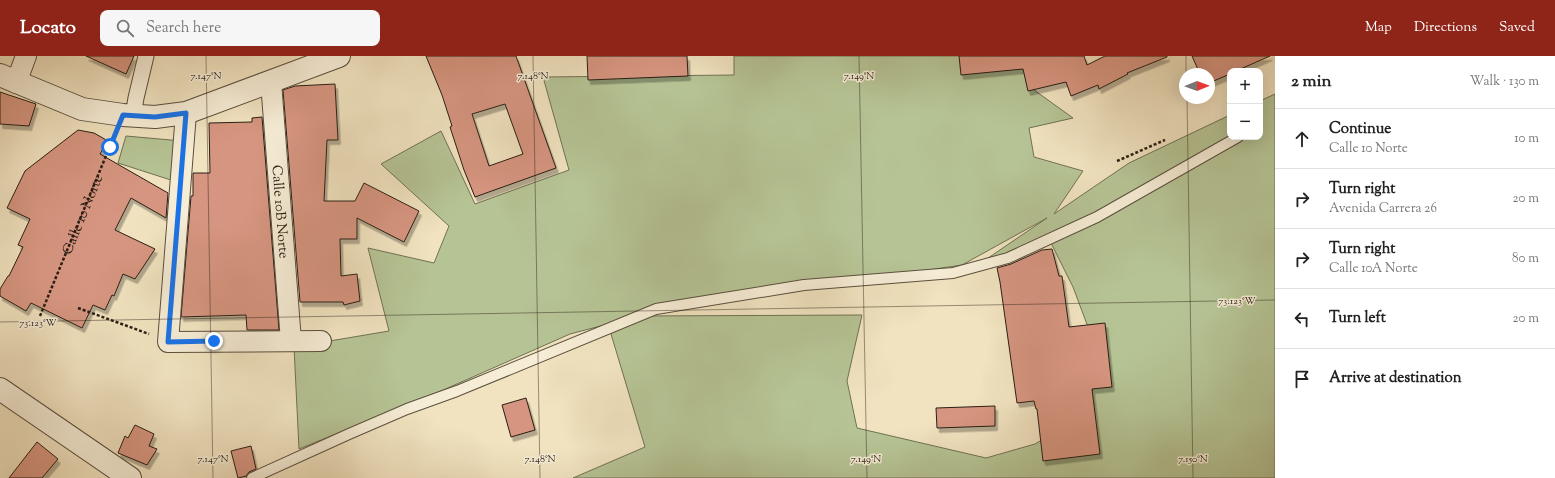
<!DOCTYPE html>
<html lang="en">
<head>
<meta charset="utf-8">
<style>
	:root { --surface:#fff; --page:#f6f6f6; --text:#222; --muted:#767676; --line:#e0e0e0; --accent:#8f2418 }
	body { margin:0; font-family:"Sorts Mill Goudy",serif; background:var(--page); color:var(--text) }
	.controls { position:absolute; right:12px; top:12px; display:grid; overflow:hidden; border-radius:8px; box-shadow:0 4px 16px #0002 }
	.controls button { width:36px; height:36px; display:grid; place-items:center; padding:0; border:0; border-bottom:1px solid var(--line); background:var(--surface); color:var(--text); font:20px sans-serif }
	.compass { position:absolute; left:1179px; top:12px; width:36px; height:36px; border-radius:50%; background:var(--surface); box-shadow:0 4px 16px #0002; rotate:89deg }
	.stop { position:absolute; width:12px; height:12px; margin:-9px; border:3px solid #1a73e8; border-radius:50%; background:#fff }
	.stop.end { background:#1a73e8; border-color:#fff; box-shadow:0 1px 4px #0008 }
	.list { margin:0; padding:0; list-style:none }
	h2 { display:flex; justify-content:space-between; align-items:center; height:52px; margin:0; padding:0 16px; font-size:17px }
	h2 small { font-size:13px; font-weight:400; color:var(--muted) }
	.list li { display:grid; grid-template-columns:26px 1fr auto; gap:12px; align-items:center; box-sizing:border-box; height:60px; padding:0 16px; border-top:1px solid var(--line) }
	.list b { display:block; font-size:15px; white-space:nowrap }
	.list p { margin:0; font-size:13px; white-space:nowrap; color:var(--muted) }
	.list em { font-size:13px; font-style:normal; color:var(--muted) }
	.icon { flex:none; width:22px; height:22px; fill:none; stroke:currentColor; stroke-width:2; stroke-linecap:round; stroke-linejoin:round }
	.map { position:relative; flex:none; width:1275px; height:422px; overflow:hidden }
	header { display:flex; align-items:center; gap:24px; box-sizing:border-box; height:56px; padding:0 20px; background:var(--accent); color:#fff }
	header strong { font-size:19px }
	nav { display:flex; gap:22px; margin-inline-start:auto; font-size:14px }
	.search { width:280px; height:36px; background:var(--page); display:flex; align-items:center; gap:10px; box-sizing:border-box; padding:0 14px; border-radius:8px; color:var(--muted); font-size:15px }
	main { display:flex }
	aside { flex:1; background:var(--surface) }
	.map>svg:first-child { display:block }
</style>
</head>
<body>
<header>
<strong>Locato</strong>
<div class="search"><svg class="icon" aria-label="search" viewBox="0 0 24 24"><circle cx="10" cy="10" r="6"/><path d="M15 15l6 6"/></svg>Search here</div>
<nav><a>Map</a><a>Directions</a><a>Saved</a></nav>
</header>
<main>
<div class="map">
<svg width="1275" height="422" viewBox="0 0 1275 422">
	<defs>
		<filter id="shadow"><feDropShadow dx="2.5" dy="4.5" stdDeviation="0" flood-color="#0004"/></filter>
	</defs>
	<rect width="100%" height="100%" fill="#f1e3c0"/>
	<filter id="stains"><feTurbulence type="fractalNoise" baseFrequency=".005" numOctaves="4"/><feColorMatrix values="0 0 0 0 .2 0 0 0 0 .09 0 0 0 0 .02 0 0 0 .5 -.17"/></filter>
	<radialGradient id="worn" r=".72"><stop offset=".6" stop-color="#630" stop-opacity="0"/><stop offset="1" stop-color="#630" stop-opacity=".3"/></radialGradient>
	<g fill="#b6c495" stroke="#707154" fill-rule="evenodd">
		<path d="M 734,0 L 1033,0 L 1034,34 L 1073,62 L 1029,72 L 1034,101 L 1083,115 L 1054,158 L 1129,107 L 1230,59 L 1230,81 L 1260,81 L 1260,45 L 1275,38 L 1275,422 L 573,422 L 645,391 L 608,268 L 570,278 L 441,335 L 299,393 L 294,291 L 389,275 L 368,192 L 434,207 L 449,170 L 381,108 L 441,75 L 475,148 L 569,114 L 543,21 L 734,19 ZM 1047,162 L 969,215 L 1048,181 L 1073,231 L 1103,311 L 1081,361 L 1035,388 L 986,402 L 857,372 L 847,325 L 862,259 L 640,260 L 674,251 L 962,209 Z"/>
		<polygon points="126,80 182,85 177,126 118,107"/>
	</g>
	<g fill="#d69580" stroke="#291e14" fill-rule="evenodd" filter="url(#shadow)">
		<polygon points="86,0 134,0 126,18"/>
		<path d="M 426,0 L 516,0 L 556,112 L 475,141 L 464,114 L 450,71 L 452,70 L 442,39 ZM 505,48 L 523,98 L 489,110 L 472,58 Z"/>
		<polygon points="587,0 687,0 688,20 588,24"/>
		<polygon points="959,0 1084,0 1087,9 1105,0 1167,0 1167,1 1127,17 1128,18 1099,33 1098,29 1071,40 1066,26 1028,35 1023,13 961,19"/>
		<polygon points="1192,0 1270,0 1236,15 1230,15 1230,18 1209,27 1209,18 1200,18"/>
		<polygon points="335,28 338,84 327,84 324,145 355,145 364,127 419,155 404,186 357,162 357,183 340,183 341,220 357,218 360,245 344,249 343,246 300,246 283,34 295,30"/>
		<polygon points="0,36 36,48 29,70 0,68"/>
		<polygon points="262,61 279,274 247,274 246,259 181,261 191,140 193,140 193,117 210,117 209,67 252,66 252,62"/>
		<polygon points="78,74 94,77 108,85 100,98 168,137 166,162 131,142 115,174 155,193 135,223 123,218 114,240 112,239 105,254 93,249 82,272 31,247 26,255 0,240 0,233 8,220 9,220 23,191 18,189 30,163 7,152 25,115"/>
		<polygon points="1052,193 1059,220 1062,220 1069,271 1105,267 1112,331 1092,333 1100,398 1043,405 1037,353 1036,353 1034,345 1017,347 1000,226 997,212 1011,208 1042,194"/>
		<polygon points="526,342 535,374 511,381 502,349"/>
		<polygon points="995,350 995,370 937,372 936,352"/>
		<polygon points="135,369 154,378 149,390 157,393 147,409 118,397 125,380 128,382"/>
		<polygon points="37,386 58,403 42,422 9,422"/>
		<polygon points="251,390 256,413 249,416 246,420 238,422 231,395"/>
	</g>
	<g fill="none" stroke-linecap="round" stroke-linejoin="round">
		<g stroke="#5b4f3f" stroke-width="12">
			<polyline id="service" points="252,422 349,378 407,353 457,335 656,253 804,229 953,217 1008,202 1097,161 1238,81"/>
		</g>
		<g stroke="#5b4f3f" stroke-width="17">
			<polyline id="pedestrian" points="133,60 136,42 146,0"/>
		</g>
		<g stroke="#5b4f3f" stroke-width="22">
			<g id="minor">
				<path id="s2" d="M 271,26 L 291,285"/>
				<polyline points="16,27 26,0"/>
				<polyline points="186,57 168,286 321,285"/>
			</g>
		</g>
		<g stroke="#5b4f3f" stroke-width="24">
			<g id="tertiary">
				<polyline points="0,19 82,53 123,59 155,61 186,57 339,0"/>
				<polyline points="0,333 130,422"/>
			</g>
		</g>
		<g stroke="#291e14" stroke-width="2.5" stroke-dasharray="3 2" stroke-linecap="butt">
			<polyline points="1117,105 1165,84"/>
			<polyline points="78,252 149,278"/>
			<path id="s1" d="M 40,260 L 115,78"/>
		</g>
		<use href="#service" stroke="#f6edd6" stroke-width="10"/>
		<use href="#pedestrian" stroke="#f6edd6" stroke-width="15"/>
		<use href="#minor" stroke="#f6edd6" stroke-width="20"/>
		<use href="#tertiary" stroke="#f6edd6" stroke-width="22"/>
	</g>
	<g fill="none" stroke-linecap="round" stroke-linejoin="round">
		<polyline stroke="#1a73e8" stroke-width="5" points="110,91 123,59 155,61 186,57 168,286 214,285"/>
	</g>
	<path fill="none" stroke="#291e14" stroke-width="1" stroke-opacity="0.45" d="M 206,0 L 213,422M 533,0 L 540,422M 859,0 L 867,422M 1186,0 L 1186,18M 1187,42 L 1193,422M 0,266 L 1275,244"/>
	<g text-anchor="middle" stroke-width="3" stroke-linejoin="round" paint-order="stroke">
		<g font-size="14" fill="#291e14" stroke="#f6edd6">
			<text dy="5" stroke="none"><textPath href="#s2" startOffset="130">Calle 10B Norte</textPath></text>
			<text dy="5" stroke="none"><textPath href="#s1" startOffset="110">Calle 10 Norte</textPath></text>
		</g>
	</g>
	<g font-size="10" text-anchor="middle" fill="#291e14" stroke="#f6edd6" stroke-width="3" stroke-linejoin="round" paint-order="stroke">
		<text x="206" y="23">7.147°N</text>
		<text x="533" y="23">7.148°N</text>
		<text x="859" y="23">7.149°N</text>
		<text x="1237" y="248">73.123°W</text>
		<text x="38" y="270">73.123°W</text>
		<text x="213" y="406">7.147°N</text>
		<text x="540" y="406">7.148°N</text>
		<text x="866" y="406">7.149°N</text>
		<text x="1193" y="406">7.150°N</text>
	</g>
	<rect width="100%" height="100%" filter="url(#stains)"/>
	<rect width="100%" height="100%" fill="url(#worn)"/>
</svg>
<div class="controls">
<button>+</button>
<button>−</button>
</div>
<svg class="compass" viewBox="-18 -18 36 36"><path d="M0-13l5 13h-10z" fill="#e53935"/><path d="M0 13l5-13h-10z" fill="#767676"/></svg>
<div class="stop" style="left:110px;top:91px"></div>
<div class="stop end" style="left:214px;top:285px"></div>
</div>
<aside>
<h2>2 min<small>Walk · 130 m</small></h2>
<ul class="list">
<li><svg class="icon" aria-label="ahead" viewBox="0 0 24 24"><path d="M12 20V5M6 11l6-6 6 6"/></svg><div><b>Continue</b><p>Calle 10 Norte</p></div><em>10 m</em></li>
<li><svg class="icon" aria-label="right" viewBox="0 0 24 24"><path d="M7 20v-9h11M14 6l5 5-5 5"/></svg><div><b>Turn right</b><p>Avenida Carrera 26</p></div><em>20 m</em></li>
<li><svg class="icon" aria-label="right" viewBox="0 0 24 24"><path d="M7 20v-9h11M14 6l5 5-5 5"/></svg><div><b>Turn right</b><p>Calle 10A Norte</p></div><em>80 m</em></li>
<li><svg class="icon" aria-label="left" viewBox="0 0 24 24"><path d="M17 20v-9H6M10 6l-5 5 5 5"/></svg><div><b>Turn left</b></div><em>20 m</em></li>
<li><svg class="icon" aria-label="arrive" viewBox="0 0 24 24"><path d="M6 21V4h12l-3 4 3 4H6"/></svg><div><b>Arrive at destination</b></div></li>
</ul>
</aside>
</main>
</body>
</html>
